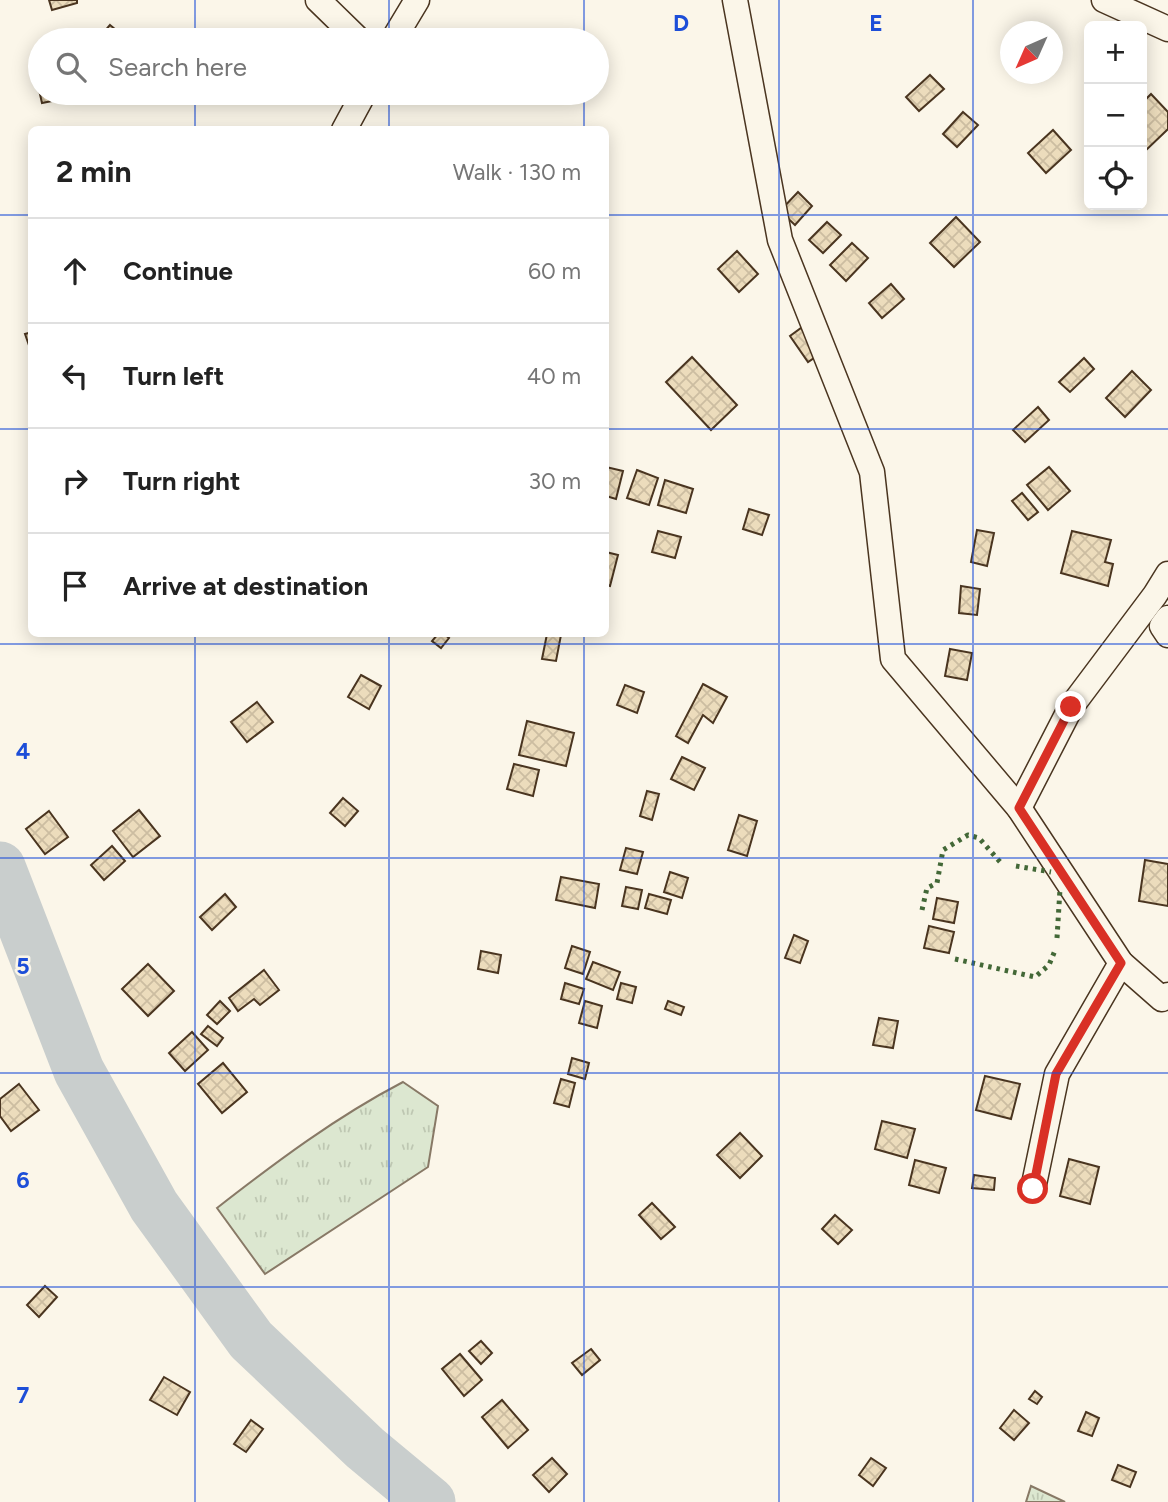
<!DOCTYPE html>
<html lang="en">
<head>
<meta charset="utf-8">
<style>
	:root { --surface:#fff; --page:#f6f6f6; --text:#222; --muted:#767676; --line:#e0e0e0 }
	body { margin:0; font-family:Figtree,sans-serif; background:var(--page); color:var(--text) }
	.controls { position:absolute; right:21px; top:21px; display:grid; overflow:hidden; border-radius:10px; box-shadow:0 4px 18px #0003 }
	.controls button { width:63px; height:63px; display:grid; place-items:center; padding:0; border:0; border-bottom:2px solid var(--line); background:var(--surface); color:var(--text); font:35px sans-serif }
	.compass { position:absolute; left:1000px; top:21px; width:63px; height:63px; border-radius:50%; background:var(--surface); box-shadow:0 4px 18px #0003; rotate:225deg }
	.stop { position:absolute; width:21px; height:21px; margin:-16px; border:5px solid #d93025; border-radius:50%; background:#fff }
	.stop.end { background:#d93025; border-color:#fff; box-shadow:0 2px 7px #0008 }
	.list { margin:0; padding:0; list-style:none }
	h2 { display:flex; justify-content:space-between; align-items:center; height:91px; margin:0; padding:0 28px; font-size:30px }
	h2 small { font-size:23px; font-weight:400; color:var(--muted) }
	.list li { display:grid; grid-template-columns:46px 1fr auto; gap:21px; align-items:center; box-sizing:border-box; height:105px; padding:0 28px; border-top:2px solid var(--line) }
	.list b { display:block; font-size:26px; white-space:nowrap }
	.list em { font-size:23px; font-style:normal; color:var(--muted) }
	.icon { flex:none; width:38px; height:38px; fill:none; stroke:currentColor; stroke-width:2; stroke-linecap:round; stroke-linejoin:round }
	.map { position:relative; flex:none; width:1168px; height:1502px; overflow:hidden }
	.search { position:absolute; background:var(--surface); box-shadow:0 4px 18px #0003; left:28px; top:28px; width:581px; height:77px; display:flex; align-items:center; gap:18px; box-sizing:border-box; padding:0 24px; border-radius:38px; color:var(--muted); font-size:26px }
	.panel { position:absolute; background:var(--surface); box-shadow:0 4px 18px #0003; left:28px; top:126px; width:581px; height:511px; border-radius:10px }
	.map>svg:first-child { display:block }
</style>
</head>
<body>
<div class="map">
<svg width="1168" height="1502" viewBox="0 0 1168 1502">
	<defs>
		<pattern id="grass-tufts" width="24" height="20" patternUnits="userSpaceOnUse" patternTransform="scale(1.75)"><rect width="24" height="20" fill="#dce7d0"/><path d="M3 7l-1-3M5 7V3M7 7l1-3M15 17l-1-3M17 17v-4M19 17l1-3" fill="none" stroke="#bec7b2"/></pattern>
		<pattern id="building-cross-hatch" width="8" height="8" patternUnits="userSpaceOnUse" patternTransform="scale(1.75)"><rect width="8" height="8" fill="#ecdcbc"/><path d="M0 0l8 8M0 8l8-8" fill="none" stroke="#ccbda1"/></pattern>
	</defs>
	<rect width="100%" height="100%" fill="#fbf6e9"/>
	<g fill="url(#grass-tufts)" stroke="#887966" stroke-width="2">
		<path d="M 403,1082 L 438,1106 L 428,1167 L 265,1274 L 217,1208 C 276,1162 336,1117 403,1082 Z"/>
		<polygon points="1031,1486 1065,1502 1026,1502"/>
	</g>
	<g fill="none" stroke-linecap="round" stroke-linejoin="round">
		<polyline stroke="#c9cecd" stroke-width="51" points="0,867 79,1071 154,1206 251,1340 365,1448 430,1502"/>
	</g>
	<g fill="url(#building-cross-hatch)" stroke="#4a3520" stroke-width="2">
		<polygon points="49,0 77,0 77,3 52,10"/>
		<polygon points="110,25 127,39 126,40 97,40"/>
		<polygon points="40,70 40,93 77,93 77,96 42,103 35,72"/>
		<polygon points="930,75 944,89 919,111 906,97"/>
		<polygon points="1151,94 1168,112 1168,129 1142,154 1142,103"/>
		<polygon points="963,112 978,125 957,147 943,134"/>
		<polygon points="1053,130 1071,150 1046,173 1028,153"/>
		<polygon points="798,192 812,206 795,225 780,211"/>
		<polygon points="956,217 980,242 954,267 930,243"/>
		<polygon points="827,222 841,235 823,253 809,240"/>
		<polygon points="852,243 868,258 846,281 830,265"/>
		<polygon points="737,251 758,274 739,292 718,269"/>
		<polygon points="891,284 904,299 882,318 869,303"/>
		<polygon points="801,328 820,354 808,362 790,336"/>
		<polygon points="32,332 32,354 25,334"/>
		<polygon points="692,357 737,405 711,430 666,382"/>
		<polygon points="1084,358 1094,369 1070,392 1059,382"/>
		<polygon points="1132,371 1151,390 1125,417 1106,398"/>
		<polygon points="1038,407 1049,420 1025,442 1013,430"/>
		<polygon points="606,467 623,471 616,499 606,496"/>
		<polygon points="1049,467 1070,491 1048,510 1027,485"/>
		<polygon points="637,470 658,478 649,505 627,498"/>
		<polygon points="665,480 693,489 686,513 658,505"/>
		<polygon points="1022,493 1038,512 1028,520 1012,501"/>
		<polygon points="749,509 769,515 762,535 743,529"/>
		<polygon points="977,530 994,533 987,566 971,562"/>
		<polygon points="658,531 681,537 675,558 652,552"/>
		<polygon points="1072,531 1111,540 1105,562 1113,564 1108,586 1061,573"/>
		<polygon points="606,552 618,555 610,586 606,585"/>
		<polygon points="961,586 980,589 977,615 959,613"/>
		<polygon points="438,634 444,634 449,638 441,648 432,641"/>
		<polygon points="547,634 561,635 556,661 542,659"/>
		<polygon points="950,649 972,653 967,680 945,676"/>
		<polygon points="361,675 381,686 369,709 348,697"/>
		<polygon points="703,684 727,697 713,723 703,715 688,743 676,736"/>
		<polygon points="625,685 644,692 637,713 617,705"/>
		<polygon points="257,702 273,722 247,742 231,722"/>
		<polygon points="527,721 574,733 566,766 519,755"/>
		<polygon points="682,757 705,768 694,790 671,779"/>
		<polygon points="514,764 539,770 533,796 507,789"/>
		<polygon points="647,791 659,794 652,820 640,816"/>
		<polygon points="343,798 358,811 345,826 330,813"/>
		<polygon points="139,810 160,836 133,857 113,831"/>
		<polygon points="49,811 68,837 45,854 26,829"/>
		<polygon points="739,815 757,821 747,856 728,850"/>
		<polygon points="112,846 125,861 104,880 91,865"/>
		<polygon points="626,848 643,852 637,874 620,870"/>
		<polygon points="1145,860 1168,864 1168,906 1139,901"/>
		<polygon points="670,872 688,878 682,898 664,892"/>
		<polygon points="561,877 599,884 595,908 556,900"/>
		<polygon points="626,887 642,890 638,909 622,906"/>
		<polygon points="225,894 236,907 212,930 200,917"/>
		<polygon points="649,894 671,900 667,914 645,908"/>
		<polygon points="937,898 958,902 954,923 933,919"/>
		<polygon points="929,926 954,932 949,953 924,948"/>
		<polygon points="794,935 808,941 800,963 785,958"/>
		<polygon points="572,946 590,952 583,974 565,968"/>
		<polygon points="481,951 501,955 498,973 478,969"/>
		<polygon points="593,962 620,972 613,990 586,979"/>
		<polygon points="148,964 174,991 148,1016 122,989"/>
		<polygon points="264,970 279,990 260,1005 254,999 238,1011 229,998"/>
		<polygon points="565,983 584,989 579,1004 561,999"/>
		<polygon points="621,983 636,987 632,1003 617,999"/>
		<polygon points="220,1001 230,1011 217,1024 207,1015"/>
		<polygon points="585,1001 602,1006 597,1028 579,1023"/>
		<polygon points="668,1001 684,1007 681,1015 665,1009"/>
		<polygon points="879,1018 898,1021 893,1048 873,1045"/>
		<polygon points="208,1026 223,1038 217,1046 201,1034"/>
		<polygon points="192,1032 208,1050 185,1071 169,1053"/>
		<polygon points="572,1058 589,1063 585,1079 568,1074"/>
		<polygon points="223,1063 247,1092 222,1113 198,1084"/>
		<polygon points="985,1076 1020,1084 1011,1119 976,1110"/>
		<polygon points="561,1079 575,1083 569,1107 554,1103"/>
		<polygon points="19,1084 39,1110 11,1131 0,1116 0,1099"/>
		<polygon points="882,1121 915,1129 907,1158 875,1149"/>
		<polygon points="740,1133 762,1156 740,1178 717,1155"/>
		<polygon points="1069,1159 1099,1167 1090,1204 1060,1196"/>
		<polygon points="915,1160 946,1168 939,1193 909,1185"/>
		<polygon points="974,1175 995,1178 994,1190 972,1188"/>
		<polygon points="652,1203 675,1227 661,1239 639,1215"/>
		<polygon points="835,1215 852,1230 838,1244 822,1229"/>
		<polygon points="45,1286 57,1297 39,1317 27,1305"/>
		<polygon points="481,1341 492,1353 481,1364 469,1351"/>
		<polygon points="591,1349 600,1360 582,1375 572,1363"/>
		<polygon points="460,1354 482,1380 464,1396 442,1369"/>
		<polygon points="164,1377 190,1392 177,1415 150,1400"/>
		<polygon points="1035,1391 1042,1397 1037,1404 1029,1399"/>
		<polygon points="502,1400 528,1430 508,1448 482,1417"/>
		<polygon points="1014,1410 1029,1423 1014,1440 1000,1428"/>
		<polygon points="1086,1412 1099,1418 1092,1436 1078,1431"/>
		<polygon points="251,1420 263,1429 246,1452 234,1444"/>
		<polygon points="552,1458 567,1474 549,1492 533,1475"/>
		<polygon points="871,1458 886,1468 873,1486 859,1475"/>
		<polygon points="1118,1465 1136,1472 1130,1487 1112,1480"/>
	</g>
	<g fill="none" stroke-linecap="round" stroke-linejoin="round">
		<g stroke="#4a3520" stroke-width="27">
			<g id="street">
				<polyline points="318,0 359,40"/>
				<polyline points="735,0 780,240 872,472 893,659 1019,808 1121,963 1162,999 1168,995"/>
				<polyline points="1104,0 1168,29"/>
				<polyline points="393,40 417,0"/>
				<polyline points="344,130 364,93"/>
				<polyline points="1168,618 1162,626 1168,635"/>
				<polyline points="1019,808 1071,707 1155,595 1168,574"/>
				<polyline points="1033,1189 1057,1074 1121,963"/>
			</g>
		</g>
		<use href="#street" stroke="#fbf6e9" stroke-width="24"/>
		<g stroke="#436837" stroke-width="5" stroke-dasharray="3.5 5" stroke-linecap="butt">
			<polyline points="1016,866 1051,872"/>
			<polyline points="922,910 927,888 937,883 943,850 968,835 979,838 1001,863"/>
			<polyline points="1057,938 1060,889"/>
			<polyline points="955,959 1035,977 1049,965 1056,948"/>
		</g>
	</g>
	<g fill="none" stroke-linecap="round" stroke-linejoin="round">
		<polyline stroke="#d93025" stroke-width="9" points="1033,1189 1056,1074 1121,963 1019,808 1071,707"/>
	</g>
	<path fill="none" stroke="#1d4ed8" stroke-width="2" stroke-opacity="0.55" d="M 195,0 L 195,40M 389,0 L 389,40M 584,0 L 584,40M 779,0 L 779,1502M 973,0 L 973,1502M 195,93 L 195,130M 389,93 L 389,130M 584,93 L 584,130M 0,215 L 32,215M 606,215 L 1168,215M 0,429 L 32,429M 606,429 L 1168,429M 195,634 L 195,1502M 389,634 L 389,1502M 584,634 L 584,1502M 0,644 L 1168,644M 0,858 L 1168,858M 0,1073 L 1168,1073M 0,1287 L 1168,1287"/>
	<g font-size="23" text-anchor="middle" font-weight="bold" fill="#1d4ed8" stroke="#fbf6e9" stroke-width="5" stroke-linejoin="round" paint-order="stroke">
		<text x="681" y="31">D</text>
		<text x="876" y="31">E</text>
		<text x="23" y="759">4</text>
		<text x="23" y="974">5</text>
		<text x="23" y="1188">6</text>
		<text x="23" y="1403">7</text>
	</g>
</svg>
<div class="controls">
<button>+</button>
<button>−</button>
<button><svg class="icon" aria-label="locate" viewBox="0 0 24 24"><circle cx="12" cy="12" r="6"/><path d="M12 2v4M12 18v4M2 12h4M18 12h4"/></svg></button>
</div>
<svg class="compass" viewBox="-18 -18 36 36"><path d="M0-13l5 13h-10z" fill="#e53935"/><path d="M0 13l5-13h-10z" fill="#767676"/></svg>
<div class="stop" style="left:1033px;top:1189px"></div>
<div class="stop end" style="left:1071px;top:707px"></div>
<div class="search"><svg class="icon" aria-label="search" viewBox="0 0 24 24"><circle cx="10" cy="10" r="6"/><path d="M15 15l6 6"/></svg>Search here</div>
<section class="panel">
<h2>2 min<small>Walk · 130 m</small></h2>
<ul class="list">
<li><svg class="icon" aria-label="ahead" viewBox="0 0 24 24"><path d="M12 20V5M6 11l6-6 6 6"/></svg><div><b>Continue</b></div><em>60 m</em></li>
<li><svg class="icon" aria-label="left" viewBox="0 0 24 24"><path d="M17 20v-9H6M10 6l-5 5 5 5"/></svg><div><b>Turn left</b></div><em>40 m</em></li>
<li><svg class="icon" aria-label="right" viewBox="0 0 24 24"><path d="M7 20v-9h11M14 6l5 5-5 5"/></svg><div><b>Turn right</b></div><em>30 m</em></li>
<li><svg class="icon" aria-label="arrive" viewBox="0 0 24 24"><path d="M6 21V4h12l-3 4 3 4H6"/></svg><div><b>Arrive at destination</b></div></li>
</ul>
</section>
</div>
</body>
</html>
